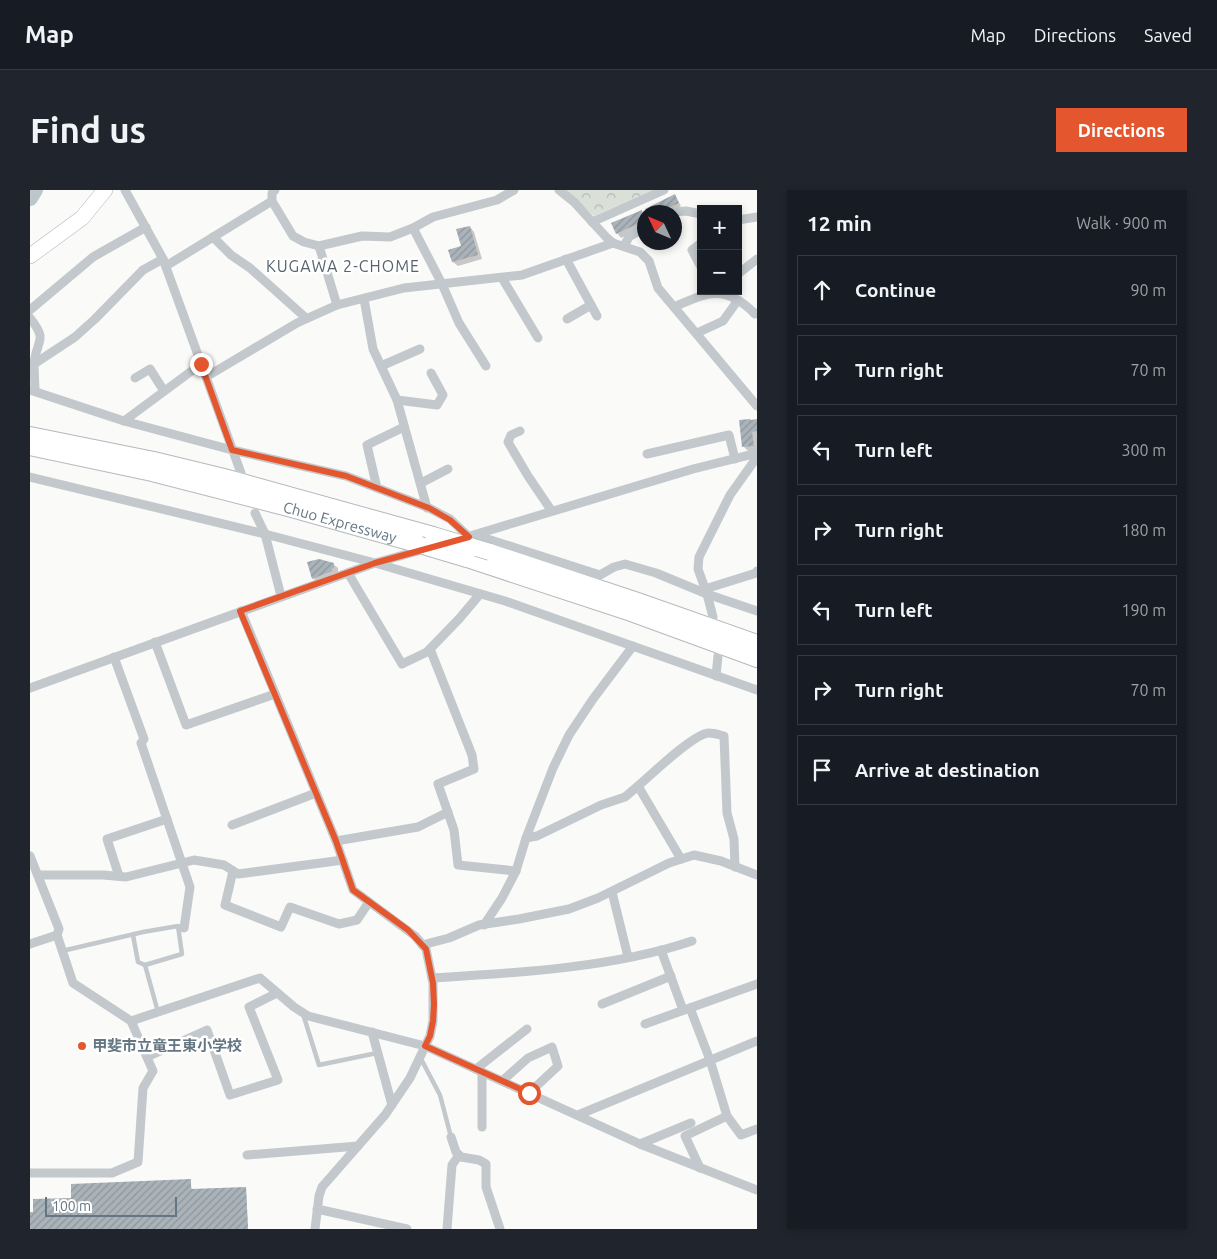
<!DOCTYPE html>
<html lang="en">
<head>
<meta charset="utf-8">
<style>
	:root { --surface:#171b24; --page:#20242c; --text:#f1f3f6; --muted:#9ea1a6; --line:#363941; --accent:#e4572e }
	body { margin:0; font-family:Ubuntu,"Noto Sans JP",sans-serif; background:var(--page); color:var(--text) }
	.controls { position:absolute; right:15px; top:15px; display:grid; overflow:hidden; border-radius:0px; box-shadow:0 2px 8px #0003 }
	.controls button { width:45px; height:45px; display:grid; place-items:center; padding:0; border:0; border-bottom:1px solid var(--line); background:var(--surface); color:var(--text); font:25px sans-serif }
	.compass { position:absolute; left:607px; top:15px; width:45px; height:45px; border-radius:50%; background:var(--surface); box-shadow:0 2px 8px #0003; rotate:314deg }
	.scale { position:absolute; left:15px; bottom:12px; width:132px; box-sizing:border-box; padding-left:5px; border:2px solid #657683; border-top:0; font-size:14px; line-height:18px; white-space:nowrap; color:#657683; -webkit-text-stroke:4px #fff; paint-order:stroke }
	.stop { position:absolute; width:15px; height:15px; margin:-11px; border:4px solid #e4572e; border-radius:50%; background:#fff }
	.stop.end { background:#e4572e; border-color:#fff; box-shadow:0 1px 5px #0008 }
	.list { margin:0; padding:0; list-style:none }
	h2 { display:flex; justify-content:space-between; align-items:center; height:65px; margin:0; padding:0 20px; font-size:21px }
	h2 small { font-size:16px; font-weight:400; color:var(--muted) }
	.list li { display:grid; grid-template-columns:32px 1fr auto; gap:15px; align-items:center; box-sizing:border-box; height:70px; margin:0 10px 10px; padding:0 10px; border:1px solid var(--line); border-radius:0px }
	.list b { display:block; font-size:19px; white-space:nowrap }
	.list em { font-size:16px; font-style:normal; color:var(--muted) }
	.icon { flex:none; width:28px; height:28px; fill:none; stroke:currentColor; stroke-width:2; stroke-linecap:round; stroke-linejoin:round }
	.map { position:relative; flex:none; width:727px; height:1039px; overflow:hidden; border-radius:0px }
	header { display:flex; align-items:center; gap:30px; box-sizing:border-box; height:70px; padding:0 25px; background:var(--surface); border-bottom:1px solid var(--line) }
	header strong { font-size:24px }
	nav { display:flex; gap:28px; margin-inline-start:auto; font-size:18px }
	.intro { display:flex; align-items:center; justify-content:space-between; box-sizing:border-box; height:120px; padding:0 30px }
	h1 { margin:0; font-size:35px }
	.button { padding:12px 22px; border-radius:0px; background:var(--accent); color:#fff; font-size:18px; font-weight:700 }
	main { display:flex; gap:30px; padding:0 30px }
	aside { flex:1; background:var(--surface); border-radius:0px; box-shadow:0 2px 8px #0003 }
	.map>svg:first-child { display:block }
</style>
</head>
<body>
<header>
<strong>Map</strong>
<nav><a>Map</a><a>Directions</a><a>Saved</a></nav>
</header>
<div class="intro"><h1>Find us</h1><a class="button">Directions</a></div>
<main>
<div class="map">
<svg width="727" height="1039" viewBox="0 0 727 1039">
	<defs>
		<pattern id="park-crowns" width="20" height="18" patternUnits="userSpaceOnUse" patternTransform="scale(1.25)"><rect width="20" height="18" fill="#dadfd7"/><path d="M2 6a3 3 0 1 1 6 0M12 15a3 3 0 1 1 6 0" fill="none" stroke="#b4b9b4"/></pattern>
		<pattern id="building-hatch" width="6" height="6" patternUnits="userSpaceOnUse" patternTransform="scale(1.25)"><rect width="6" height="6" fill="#aab3b9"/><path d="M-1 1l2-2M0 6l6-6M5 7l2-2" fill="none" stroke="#8e969c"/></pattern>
	</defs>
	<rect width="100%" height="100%" fill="#fafaf8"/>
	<polygon fill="url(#park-crowns)" points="536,0 623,0 564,26"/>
	<g fill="#0003">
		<polygon points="645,6 651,16 638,22 618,22 616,19"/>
		<polygon points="611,21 614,24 614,37 591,48 587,43"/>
		<polygon points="440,37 444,42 452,69 428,76 423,72 433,57"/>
		<polygon points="727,230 727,260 718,261 714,257"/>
		<polygon points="303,374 308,378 308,382 288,393 283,388"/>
		<polygon points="160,990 162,1000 216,998 218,1039 0,1039 0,1023 42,1009"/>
	</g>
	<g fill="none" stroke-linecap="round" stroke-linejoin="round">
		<polyline stroke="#bbc7cb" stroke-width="16" points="0,8 5,0"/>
	</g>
	<g fill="url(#building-hatch)">
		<polygon points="645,4 649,13 629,22 616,22 615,19"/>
		<polygon points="612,20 614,31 586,44 581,33"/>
		<polygon points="440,36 448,65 422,72 418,60 431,56 426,39"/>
		<polygon points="720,229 721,230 727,229 727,241 722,242 724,256 712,257 709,230"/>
		<polygon points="289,369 304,373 304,378 301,379 302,381 282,389 277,372"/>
		<polygon points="161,989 161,999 216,997 218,1039 0,1039 0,1022 3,1022 3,1009 41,1008 41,994"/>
	</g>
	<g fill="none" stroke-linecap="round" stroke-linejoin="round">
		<g stroke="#b4b9bd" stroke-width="16">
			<polyline id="trunk" points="0,66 52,28 75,0"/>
		</g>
		<g stroke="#b4b9bd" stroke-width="18">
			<g id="motorway">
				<polyline points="0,245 124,270 194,287 403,345"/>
				<path id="s1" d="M 0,257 L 122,283 L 258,318 L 390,355"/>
				<polyline points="460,362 608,411 727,453"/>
				<polyline points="437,369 601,423 727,469"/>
			</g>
		</g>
		<g stroke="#c3c8cc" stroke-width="4.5">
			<polyline points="103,745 108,772 115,775"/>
			<polyline points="32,761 113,742 148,736 152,764 115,775 128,822"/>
			<polyline points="273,824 289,875 347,863"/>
			<polyline points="390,867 410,905 421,947"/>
		</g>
		<g stroke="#c3c8cc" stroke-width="9">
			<polyline points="95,0 133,69 211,283"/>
			<polyline points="245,0 242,3 242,11 263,46 274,52 289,56 332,46 360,47 383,38 403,27 467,10 484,0"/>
			<polyline points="529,0 544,12 577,48 583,53 610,62 619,71 628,98 727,216"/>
			<polyline points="642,22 656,21 671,24"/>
			<polyline points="708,30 727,27"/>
			<polyline points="562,32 634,0"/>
			<polyline points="383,38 412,94 429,133 456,176"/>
			<polyline points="183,47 201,65 220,78 276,128"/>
			<polyline points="671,53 662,60 671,77"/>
			<polyline points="289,56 307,115"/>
			<polyline points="594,56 599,47 614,38"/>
			<polyline points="536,69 567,126"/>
			<polyline points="136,76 242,11"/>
			<polyline points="708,84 727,69"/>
			<polyline points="472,88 508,148"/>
			<polyline points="334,109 343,159 367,210 397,318"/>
			<path d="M 644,117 C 678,102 695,94 725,124 L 727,123"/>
			<polyline points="0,120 63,67 116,37"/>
			<path d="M 0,128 C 19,152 6,149 4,174"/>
			<polyline points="537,129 561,115"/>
			<polyline points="667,143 693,131 708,110"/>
			<polyline points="351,176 390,159"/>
			<polyline points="176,187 267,133 307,115 374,98 492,85 583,53"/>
			<polyline points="105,188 120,179 134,201"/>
			<polyline points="0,200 94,231 202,260 316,286 399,318 420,329 439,347"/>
			<polyline points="5,201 4,174 45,147 65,129 113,80 133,69"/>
			<polyline points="367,210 407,215 413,205 401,183"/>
			<polyline points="94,231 171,174"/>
			<polyline points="490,241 481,245 478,252 498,286 521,320"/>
			<polyline points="617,264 699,245 705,269"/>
			<polyline points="0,287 235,344 345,373 475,411 727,500"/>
			<polyline points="391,293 418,279"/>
			<polyline points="347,298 337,255 374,237"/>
			<polyline points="225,323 235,344 251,406"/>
			<polyline points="445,345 570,385 584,377 595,374 626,383 677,404 727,421"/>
			<polyline points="427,350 663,279 727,263"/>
			<polyline points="318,383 372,474 397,462 429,429 450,404"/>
			<polyline points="675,399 726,383 727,381"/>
			<polyline points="211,421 306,651 323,700 385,746 396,759 403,793 403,831 400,846 380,888 355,925 292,997 289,1006 285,1039"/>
			<polyline points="683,427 677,404 668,379 669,367 700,305 727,267"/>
			<polyline points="125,452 156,535 245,504"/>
			<polyline points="400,459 442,565 444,579 408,594 424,640 428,675 486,681"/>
			<polyline points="84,467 114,549 111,553 160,697 154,738"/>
			<polyline points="686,486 688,466"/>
			<polyline points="0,498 345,373 395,359"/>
			<polyline points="202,635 286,603"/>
			<polyline points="496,648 507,646 571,615 595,607 608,596"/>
			<polyline points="306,651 388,637 418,622"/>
			<polyline points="0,666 29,739 27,745"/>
			<path d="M 651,669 L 608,596 C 621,585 664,543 679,543 C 684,543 690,545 694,546 L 697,623 L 704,649 L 705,677"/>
			<polyline points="203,681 195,715 251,737 260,717 309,734 327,730 339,712"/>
			<polyline points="8,685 73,685 96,687 164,670 194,675 208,684 313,670"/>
			<polyline points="89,686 77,649 137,629"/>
			<polyline points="582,702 598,767"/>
			<polyline points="454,735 472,708 486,681 496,648 523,578 539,545 563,509 603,456"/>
			<polyline points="0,754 27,745 43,793 101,831 123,881 113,898 108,972 82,983 0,983"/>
			<polyline points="392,755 419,748 449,735 489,729 539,719 568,708 639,673 664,665 691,671 727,685"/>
			<polyline points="631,760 653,820"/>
			<path d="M 402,788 C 485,783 583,778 662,751"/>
			<polyline points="572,814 641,786"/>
			<polyline points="660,818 680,870 697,926 711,945 727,939"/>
			<polyline points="101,831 230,788 264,817 278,826 395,856 610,954 727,1000"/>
			<polyline points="615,834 727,794"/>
			<polyline points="342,842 362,915"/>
			<polyline points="117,867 177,840 200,905 248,890 219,817 247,803"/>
			<polyline points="446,879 497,839"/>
			<polyline points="472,891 498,868 522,857 528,876 499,903"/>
			<polyline points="548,925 727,851"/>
			<polyline points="452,937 452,882"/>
			<polyline points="421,947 426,962 431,967 449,970 456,974 456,997 470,1039"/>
			<polyline points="610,954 661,933"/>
			<polyline points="217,965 328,956"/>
			<polyline points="670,978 655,946 697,926"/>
			<polyline points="287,1019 377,1039"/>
			<polyline points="417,1039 422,975 429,965"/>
		</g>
		<use href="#trunk" stroke="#fff" stroke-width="15"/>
		<use href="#motorway" stroke="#fff" stroke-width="16"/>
		<g stroke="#b4b9bd" stroke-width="18" stroke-linecap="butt">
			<g id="motorway-bridge">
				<polyline points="403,345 460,362"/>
				<polyline points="390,355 437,369"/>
			</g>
		</g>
		<use href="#motorway-bridge" stroke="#fff" stroke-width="16"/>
	</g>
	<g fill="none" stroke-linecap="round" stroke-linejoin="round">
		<polyline stroke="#e4572e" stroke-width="6" points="171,174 202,260 316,286 399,318 420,330 439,347 345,373 210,421 306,651 323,700 378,740 396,759 403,793 404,815 403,831 400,846 395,856 499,903"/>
	</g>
	<circle fill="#e4572e" stroke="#fff" stroke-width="2" cx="52" cy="856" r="5"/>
	<g text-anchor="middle" stroke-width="5" stroke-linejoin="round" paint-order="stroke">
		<g font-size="15" fill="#657683" stroke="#fff">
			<text dy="5" stroke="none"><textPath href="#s1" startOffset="319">Chuo Expressway</textPath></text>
		</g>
		<g font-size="15" font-weight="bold" fill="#657683" stroke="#fff" text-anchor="start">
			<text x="62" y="861">甲斐市立竜王東小学校</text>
		</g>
		<g font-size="16" letter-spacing="1" fill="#57646e" stroke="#fff">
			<text x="313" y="82">KUGAWA 2-CHOME</text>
		</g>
	</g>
</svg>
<div class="controls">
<button>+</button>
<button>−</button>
</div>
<svg class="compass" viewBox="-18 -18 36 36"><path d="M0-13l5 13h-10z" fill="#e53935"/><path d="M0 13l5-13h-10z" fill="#9ea1a6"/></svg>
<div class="scale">100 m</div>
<div class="stop" style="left:499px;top:903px"></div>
<div class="stop end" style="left:171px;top:174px"></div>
</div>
<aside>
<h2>12 min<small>Walk · 900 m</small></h2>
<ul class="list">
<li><svg class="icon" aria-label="ahead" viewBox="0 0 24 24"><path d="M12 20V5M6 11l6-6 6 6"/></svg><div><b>Continue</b></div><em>90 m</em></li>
<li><svg class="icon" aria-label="right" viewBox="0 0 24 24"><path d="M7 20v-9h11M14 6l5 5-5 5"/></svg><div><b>Turn right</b></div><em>70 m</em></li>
<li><svg class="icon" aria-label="left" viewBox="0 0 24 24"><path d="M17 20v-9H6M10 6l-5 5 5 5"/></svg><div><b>Turn left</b></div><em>300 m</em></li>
<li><svg class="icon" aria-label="right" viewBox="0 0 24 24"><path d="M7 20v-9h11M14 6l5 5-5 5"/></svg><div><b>Turn right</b></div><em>180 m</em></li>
<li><svg class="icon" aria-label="left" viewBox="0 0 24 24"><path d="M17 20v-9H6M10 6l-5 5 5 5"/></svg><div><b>Turn left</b></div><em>190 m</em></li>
<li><svg class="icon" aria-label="right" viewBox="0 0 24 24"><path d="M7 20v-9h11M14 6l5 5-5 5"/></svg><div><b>Turn right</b></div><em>70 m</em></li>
<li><svg class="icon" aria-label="arrive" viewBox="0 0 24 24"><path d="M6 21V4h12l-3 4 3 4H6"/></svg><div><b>Arrive at destination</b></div></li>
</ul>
</aside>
</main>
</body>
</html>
